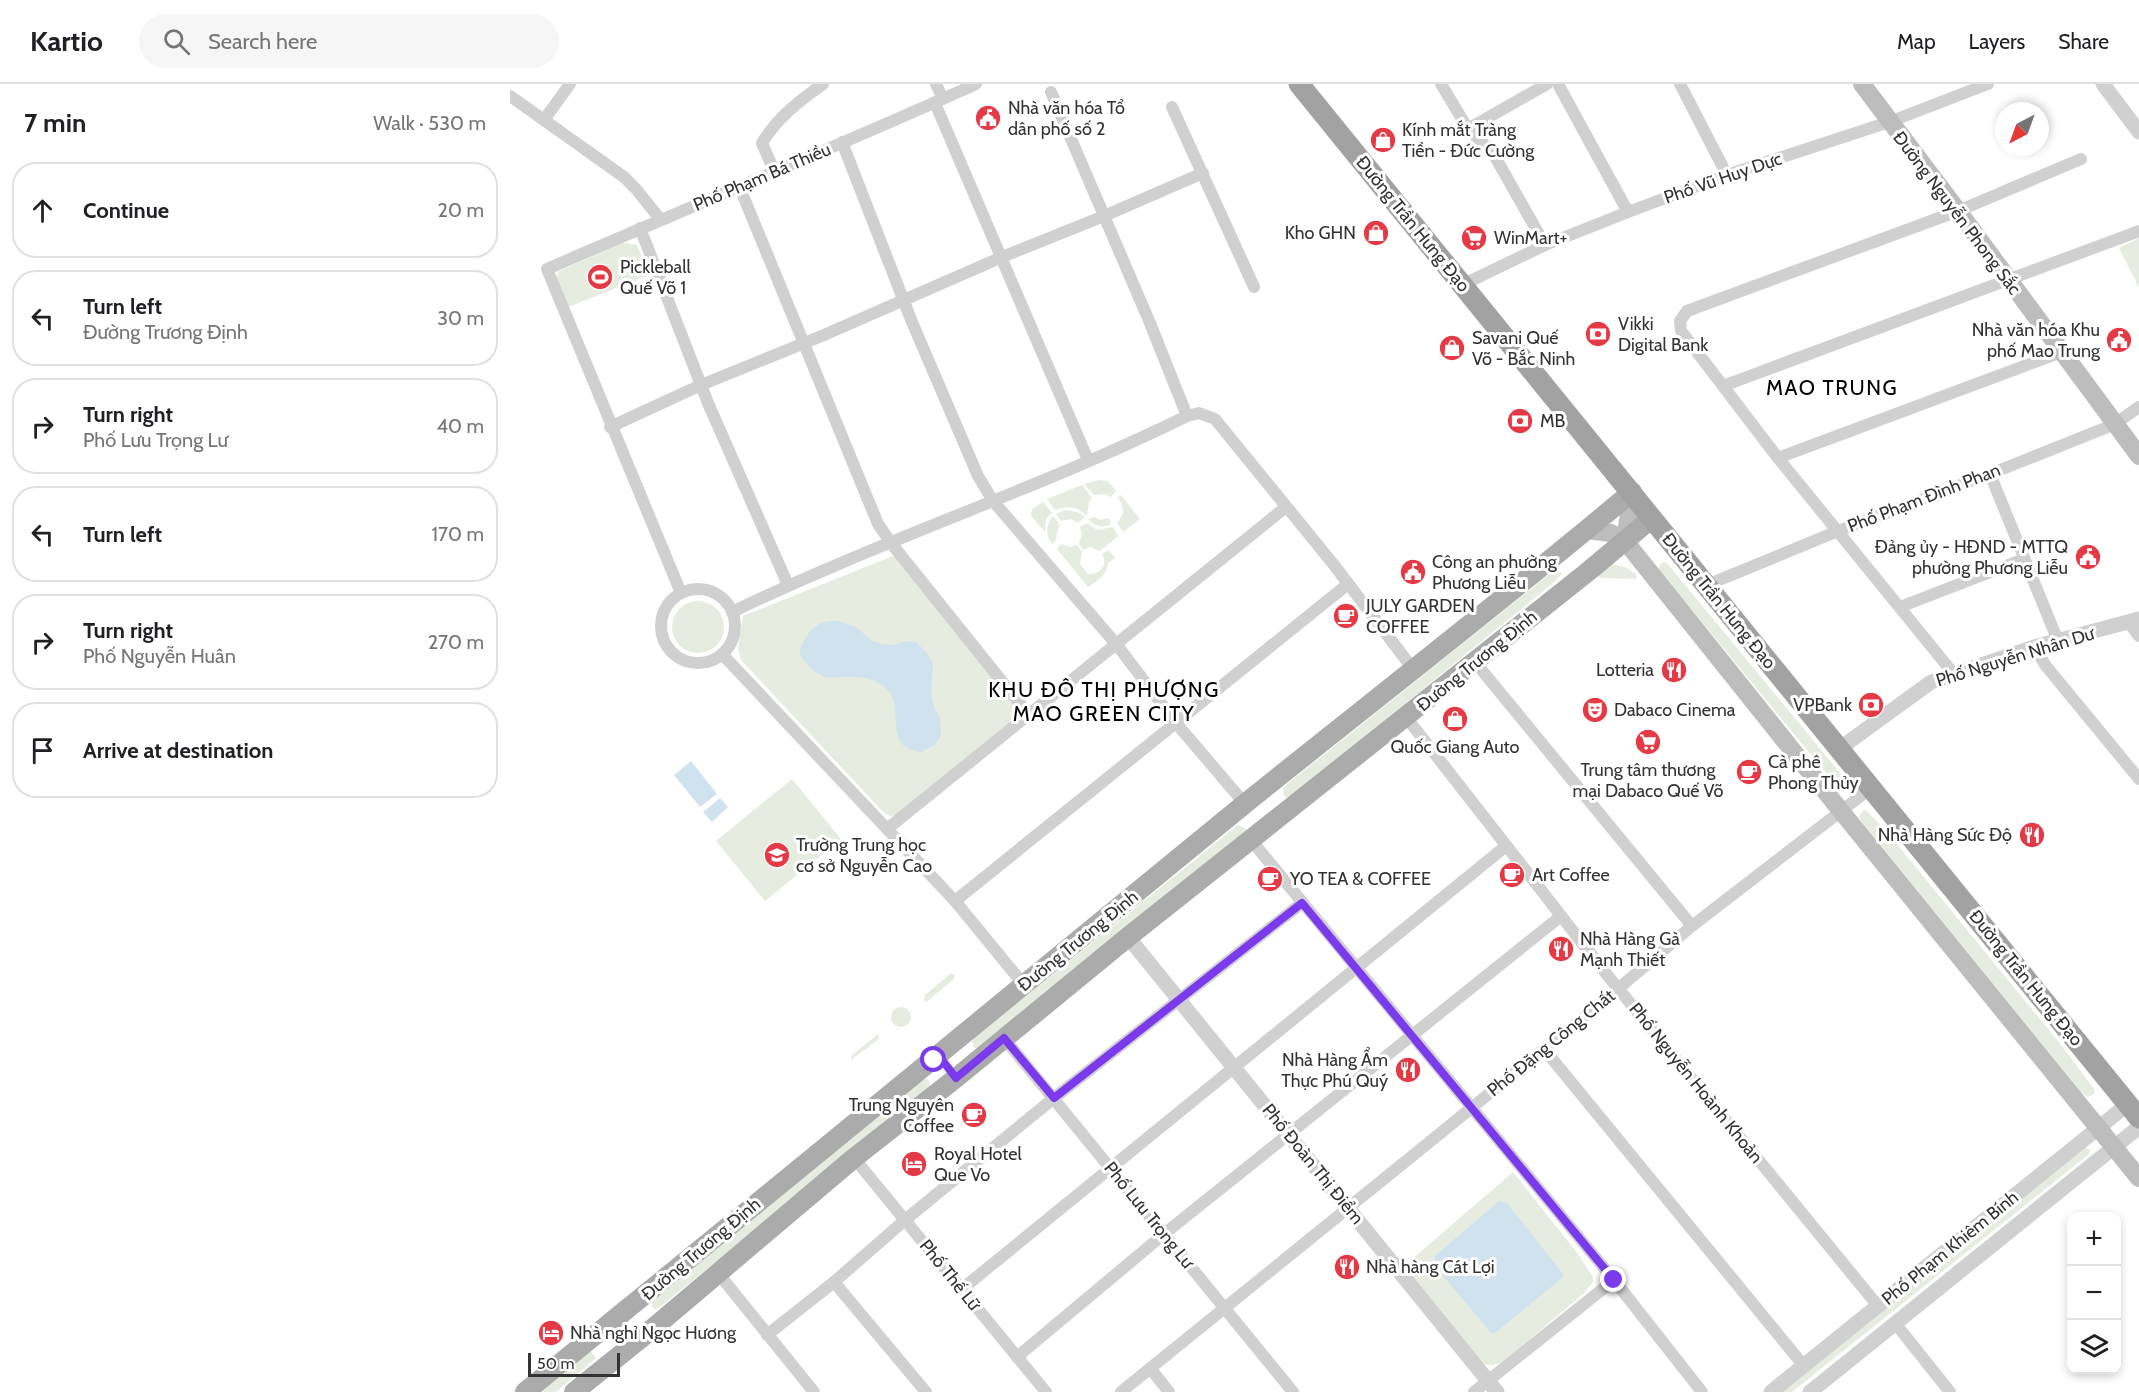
<!DOCTYPE html>
<html lang="en">
<head>
<meta charset="utf-8">
<style>
	:root { --surface:#fff; --page:#f6f6f6; --text:#202124; --muted:#757577; --line:#e0e0e0 }
	body { margin:0; font-family:Cabin,sans-serif; background:var(--page); color:var(--text) }
	.controls { position:absolute; right:18px; bottom:18px; display:grid; overflow:hidden; border-radius:12px; box-shadow:0 3px 9px #0003 }
	.controls button { width:54px; height:54px; display:grid; place-items:center; padding:0; border:0; border-bottom:2px solid var(--line); background:var(--surface); color:var(--text); font:30px sans-serif }
	.compass { position:absolute; left:1485px; top:18px; width:54px; height:54px; border-radius:50%; background:var(--surface); box-shadow:0 3px 9px #0003; rotate:221deg }
	.scale { position:absolute; left:18px; bottom:15px; width:92px; box-sizing:border-box; padding-left:6px; border:3px solid #333; border-top:0; font-size:16px; line-height:21px; white-space:nowrap; color:#333; -webkit-text-stroke:4px #fff; paint-order:stroke }
	.stop { position:absolute; width:18px; height:18px; margin:-14px; border:4px solid #7c3aed; border-radius:50%; background:#fff }
	.stop.end { background:#7c3aed; border-color:#fff; box-shadow:0 2px 6px #0008 }
	.list { margin:0; padding:0; list-style:none }
	h2 { display:flex; justify-content:space-between; align-items:center; height:78px; margin:0; padding:0 24px; font-size:26px }
	h2 small { font-size:20px; font-weight:400; color:var(--muted) }
	.list li { display:grid; grid-template-columns:39px 1fr auto; gap:18px; align-items:center; box-sizing:border-box; height:96px; margin:0 12px 12px; padding:0 12px; border:2px solid var(--line); border-radius:24px }
	.list b { display:block; font-size:22px; white-space:nowrap }
	.list p { margin:0; font-size:20px; white-space:nowrap; color:var(--muted) }
	.list em { font-size:20px; font-style:normal; color:var(--muted) }
	.icon { flex:none; width:33px; height:33px; fill:none; stroke:currentColor; stroke-width:2; stroke-linecap:round; stroke-linejoin:round }
	.map { position:relative; flex:none; width:1629px; height:1308px; overflow:hidden }
	header { display:flex; align-items:center; gap:36px; box-sizing:border-box; height:84px; padding:0 30px; background:var(--surface); border-bottom:2px solid var(--line) }
	header strong { font-size:28px }
	nav { display:flex; gap:33px; margin-inline-start:auto; font-size:21px }
	.search { width:420px; height:54px; background:var(--page); display:flex; align-items:center; gap:15px; box-sizing:border-box; padding:0 21px; border-radius:33px; color:var(--muted); font-size:22px }
	main { display:flex }
	aside { flex:1; background:var(--surface) }
	.map>svg:first-child { display:block }
</style>
</head>
<body>
<header>
<strong>Kartio</strong>
<div class="search"><svg class="icon" aria-label="search" viewBox="0 0 24 24"><circle cx="10" cy="10" r="6"/><path d="M15 15l6 6"/></svg>Search here</div>
<nav><a>Map</a><a>Layers</a><a>Share</a></nav>
</header>
<main>
<aside>
<h2>7 min<small>Walk · 530 m</small></h2>
<ul class="list">
<li><svg class="icon" aria-label="ahead" viewBox="0 0 24 24"><path d="M12 20V5M6 11l6-6 6 6"/></svg><div><b>Continue</b></div><em>20 m</em></li>
<li><svg class="icon" aria-label="left" viewBox="0 0 24 24"><path d="M17 20v-9H6M10 6l-5 5 5 5"/></svg><div><b>Turn left</b><p>Đường Trương Định</p></div><em>30 m</em></li>
<li><svg class="icon" aria-label="right" viewBox="0 0 24 24"><path d="M7 20v-9h11M14 6l5 5-5 5"/></svg><div><b>Turn right</b><p>Phố Lưu Trọng Lư</p></div><em>40 m</em></li>
<li><svg class="icon" aria-label="left" viewBox="0 0 24 24"><path d="M17 20v-9H6M10 6l-5 5 5 5"/></svg><div><b>Turn left</b></div><em>170 m</em></li>
<li><svg class="icon" aria-label="right" viewBox="0 0 24 24"><path d="M7 20v-9h11M14 6l5 5-5 5"/></svg><div><b>Turn right</b><p>Phố Nguyễn Huân</p></div><em>270 m</em></li>
<li><svg class="icon" aria-label="arrive" viewBox="0 0 24 24"><path d="M6 21V4h12l-3 4 3 4H6"/></svg><div><b>Arrive at destination</b></div></li>
</ul>
</aside>
<div class="map">
<svg width="1629" height="1308" viewBox="0 0 1629 1308">
	<rect width="100%" height="100%" fill="#fff"/>
	<g fill="#e6ecdf">
		<polygon points="1629,154 1629,204 1609,164"/>
		<polygon points="113,159 127,161 139,191 58,223 46,196 49,187"/>
		<polygon points="589,396 598,397 606,407 601,413 595,410 584,411 574,400"/>
		<path d="M 572,401 L 582,414 L 579,418 L 577,432 C 567,423 559,421 545,426 L 537,415 Z"/>
		<path d="M 611,411 L 630,435 L 613,448 L 607,439 C 615,431 614,422 608,414 Z"/>
		<polygon points="533,418 542,429 536,435 535,448 521,432 522,425"/>
		<polygon points="555,426 567,428 575,432 568,439 561,435 551,437 546,430"/>
		<path d="M 543,432 L 550,441 L 547,447 L 546,457 L 542,460 C 535,451 536,441 543,432 Z"/>
		<path d="M 584,433 L 590,436 L 598,434 L 601,438 L 601,440 C 592,445 585,442 578,435 Z"/>
		<polygon points="577,439 587,446 603,443 608,452 590,467 580,463 573,466 569,460 572,450 570,443"/>
		<path d="M 551,460 L 559,463 L 567,461 L 572,468 L 570,480 L 578,490 C 591,490 598,482 592,470 L 598,466 L 605,474 L 598,479 C 597,491 587,497 578,503 L 547,465 Z"/>
		<polygon points="383,472 389,476 505,621 508,628 505,634 386,731 380,732 374,729 231,576 228,565 233,532"/>
		<polygon points="1153,478 1157,479 1331,690 1332,696 1330,699 1325,698 1321,695 1149,486 1149,482"/>
		<polygon points="1101,480 1115,483 1126,490 1127,495 1090,494 1087,489"/>
		<polygon points="1047,484 1052,490 1042,500 779,714 774,712 773,705 776,701"/>
		<circle cx="188" cy="543" r="26"/>
		<polygon points="282,695 331,755 255,817 206,757"/>
		<polygon points="1354,726 1358,728 1377,748 1552,962 1585,1006 1584,1010 1578,1013 1571,1008 1352,738 1349,732"/>
		<polygon points="728,741 736,745 736,749 467,964 464,964 462,957 464,954"/>
		<polygon points="441,889 445,892 443,896 416,918 414,917 415,911"/>
		<circle cx="391" cy="933" r="10"/>
		<polygon points="368,950 369,955 341,976 341,972"/>
		<polygon points="417,995 420,998 420,1003 411,1012 150,1223 145,1225 142,1223 142,1217 412,996"/>
		<polygon points="1575,1064 1581,1066 1578,1071 1282,1308 1272,1308"/>
		<path d="M 1003,1088 L 1068,1170 L 1083,1193 L 1083,1198 L 1073,1210 L 994,1277 C 985,1282 979,1283 970,1278 L 893,1183 Z"/>
		<polygon points="81,1267 86,1274 46,1308 26,1308 75,1269"/>
	</g>
	<g fill="#cfe2ee">
		<path d="M 319,537 L 329,537 L 346,543 L 361,556 L 371,560 L 382,561 L 398,557 L 407,559 L 417,569 L 423,580 L 421,608 L 424,623 L 430,634 L 431,651 L 425,661 L 411,668 C 372,664 395,626 378,606 C 366,593 346,592 330,593 C 326,593 321,594 316,593 C 307,591 292,578 290,569 C 289,563 294,556 297,552 C 302,543 309,539 319,537 Z"/>
		<polygon points="181,677 207,710 190,723 164,691"/>
		<polygon points="210,714 218,723 202,738 193,728"/>
		<polygon points="989,1117 997,1119 1053,1190 1052,1194 985,1249 981,1249 925,1182 925,1172"/>
	</g>
	<g fill="none" stroke-linecap="round" stroke-linejoin="round">
		<g stroke="#d0d0d0" stroke-width="12">
			<polyline points="426,0 433,15"/>
			<polyline points="931,0 958,45 983,69 1035,161"/>
			<polyline points="1048,0 1118,128"/>
			<polyline points="1170,0 1217,91"/>
			<polyline points="541,8 640,239 677,332"/>
			<polyline points="0,12 114,93 126,105 150,135"/>
			<polyline points="425,19 578,376"/>
			<polyline points="662,23 744,203"/>
			<polyline points="34,36 60,0"/>
			<polyline points="958,45 1037,0"/>
			<polyline points="332,58 402,238 468,392 483,417 607,561 666,639 735,720"/>
			<path d="M 265,89 L 252,59 C 267,34 289,17 313,0"/>
			<polyline points="230,104 368,440 381,459 519,631"/>
			<polyline points="130,144 198,319 278,501"/>
			<polyline points="952,201 1035,161 1118,128 1217,91 1379,38 1478,0"/>
			<polyline points="1213,302 1629,147"/>
			<polyline points="100,343 191,301 314,251 492,173 594,132 693,89"/>
			<polyline points="1268,374 1552,268"/>
			<polyline points="1480,390 1548,557"/>
			<polyline points="1197,501 1328,447 1480,390 1605,340 1629,323"/>
			<circle cx="188" cy="542" r="37"/>
			<path d="M 171,509 L 37,185 C 180,123 324,64 466,0"/>
			<polyline points="1390,523 1514,475"/>
			<path d="M 222,528 C 371,456 529,405 677,332 L 689,329 L 705,335 L 824,481 L 903,585"/>
			<polyline points="1619,539 1629,552"/>
			<polyline points="1524,563 1536,582 1629,695"/>
			<polyline points="212,570 445,817 514,901"/>
			<polyline points="965,578 1182,842"/>
			<polyline points="1443,589 1268,374 1171,247 1170,237 1177,227 1448,127 1571,75"/>
			<polyline points="896,633 1098,892 1368,1222"/>
			<polyline points="377,745 776,423"/>
			<polyline points="741,756 1104,1196 1192,1308"/>
			<polyline points="445,817 838,500"/>
			<polyline points="494,954 783,1308"/>
			<polyline points="1034,965 1294,1282"/>
			<polyline points="344,1074 536,1308"/>
			<polyline points="208,1189 304,1308"/>
			<polyline points="324,1198 416,1308"/>
			<polyline points="452,1205 996,762"/>
			<polyline points="1385,1239 1440,1308"/>
			<polyline points="257,1251 324,1198 395,1136 544,1014 792,819"/>
			<polyline points="507,1273 654,1150 1051,832"/>
			<polyline points="640,1284 659,1308"/>
			<polyline points="611,1308 1096,915 1182,842 1361,704"/>
			<polyline points="964,1308 1104,1196"/>
		</g>
		<g stroke="#d0d0d0" stroke-width="15">
			<polyline points="1593,0 1629,48"/>
			<polyline points="1329,665 1421,598 1524,563 1629,535"/>
			<polyline points="618,853 987,1308"/>
			<polyline points="1261,1308 1618,1020"/>
			<polyline points="1300,1308 1629,1043"/>
		</g>
		<g stroke="#bdbdbd" stroke-width="18">
			<polyline points="1352,0 1448,127 1629,372"/>
			<polyline points="1077,446 1101,449 1115,457 1331,727 1629,1094"/>
			<polyline points="1115,457 1122,408"/>
		</g>
		<g stroke="#ababab" stroke-width="20">
			<path d="M 15,1308 C 257,1113 495,914 737,718 C 865,615 996,514 1122,408"/>
			<polyline points="64,1308 135,1251 344,1074 446,994 618,853 1080,486 1142,434"/>
		</g>
		<polyline stroke="#a2a2a2" stroke-width="21" points="789,0 1629,1034"/>
	</g>
	<g fill="none" stroke-linecap="round" stroke-linejoin="round">
		<polyline stroke="#7c3aed" stroke-width="8" points="424,976 429,972 446,994 494,954 544,1014 792,819 1104,1196"/>
	</g>
	<defs>
		<g id="civic-disc" transform="scale(1.35)"><circle r="9.5" fill="#e63946" stroke="#fff"/><path d="M-.6-6.5H3V-4.5H.6V-3L4-1V1h2V6H-6V1h2V-1L-.6-3ZM-1.2 2.5V6h2.4V2.5Z" fill="#fff"/></g>
		<g id="shop-disc" transform="scale(1.35)"><circle r="9.5" fill="#e63946" stroke="#fff"/><path d="M-5-2.5h2.3a2.7 3.5 0 0 1 5.4 0H5L5.5 6h-11ZM-1.5-2.5h3a1.5 2.3 0 0 0-3 0Z" fill="#fff"/></g>
		<g id="supermarket-disc" transform="scale(1.35)"><circle r="9.5" fill="#e63946" stroke="#fff"/><path d="M-6-5.5h2.5l.6 2H6L4.5 2H-2.5L-4.4-4H-6ZM-1.5 3.2a1.3 1.3 0 1 0 .1 0ZM3 3.2a1.3 1.3 0 1 0 .1 0Z" fill="#fff"/></g>
		<g id="stadium-disc" transform="scale(1.35)"><circle r="9.5" fill="#e63946" stroke="#fff"/><path d="M0-5a6.5 5 0 1 0 0 10a6.5 5 0 1 0 0-10ZM-3.5-1.8h7v3.6h-7Z" fill="#fff"/></g>
		<g id="bank-disc" transform="scale(1.35)"><circle r="9.5" fill="#e63946" stroke="#fff"/><path d="M-6-4H6V4H-6ZM0-2.3a2.3 2.3 0 1 0 0 4.6a2.3 2.3 0 1 0 0-4.6Z" fill="#fff"/></g>
		<g id="cafe-disc" transform="scale(1.35)"><circle r="9.5" fill="#e63946" stroke="#fff"/><path d="M-5.5-4.5H6V0H3Q3 3.5 0 3.5H-2.5Q-5.5 3.5-5.5 0ZM3-3.2v2h1.7v-2ZM-6 4.5H4V6H-6Z" fill="#fff"/></g>
		<g id="restaurant-disc" transform="scale(1.35)"><circle r="9.5" fill="#e63946" stroke="#fff"/><path d="M-5-6h1v4h1v-4h1v4h1v-4h1v5L-1.5 .5V6h-2V.5L-5-1ZM5-6V6H3V1.5H1.5Q1.5-4 5-6Z" fill="#fff"/></g>
		<g id="theatre-disc" transform="scale(1.35)"><circle r="9.5" fill="#e63946" stroke="#fff"/><path d="M-5-5.5Q0-4 5-5.5V0Q5 5 0 6Q-5 5-5 0ZM-3.3-2.5H-1v1.5H-3.3ZM1-2.5H3.3v1.5H1ZM-2.8 1Q0 5.5 2.8 1Z" fill="#fff"/></g>
		<g id="school-disc" transform="scale(1.35)"><circle r="9.5" fill="#e63946" stroke="#fff"/><path d="M0-5L7-2L0 1L-7-2ZM-4 1L0 2.5L4 1V4Q0 6-4 4Z" fill="#fff"/></g>
		<g id="hotel-disc" transform="scale(1.35)"><circle r="9.5" fill="#e63946" stroke="#fff"/><path d="M-6-4.5h1.5V1H6V5H4.5V3h-9V5H-6ZM-4 0a1.8 1.8 0 1 1 3.6 0ZM.5 0V-2.5h3Q6-2.5 6 0Z" fill="#fff"/></g>
	</defs>
	<g fill-rule="evenodd">
		<use href="#civic-disc" x="478" y="34"/>
		<use href="#shop-disc" x="873" y="56"/>
		<use href="#shop-disc" x="866" y="149"/>
		<use href="#supermarket-disc" x="964" y="154"/>
		<use href="#stadium-disc" x="90" y="193"/>
		<use href="#bank-disc" x="1088" y="250"/>
		<use href="#civic-disc" x="1609" y="256"/>
		<use href="#shop-disc" x="942" y="264"/>
		<use href="#bank-disc" x="1010" y="337"/>
		<use href="#civic-disc" x="1578" y="473"/>
		<use href="#civic-disc" x="903" y="488"/>
		<use href="#cafe-disc" x="836" y="532"/>
		<use href="#restaurant-disc" x="1164" y="586"/>
		<use href="#bank-disc" x="1361" y="621"/>
		<use href="#theatre-disc" x="1085" y="626"/>
		<use href="#shop-disc" x="945" y="635"/>
		<use href="#supermarket-disc" x="1138" y="658"/>
		<use href="#cafe-disc" x="1239" y="688"/>
		<use href="#restaurant-disc" x="1522" y="751"/>
		<use href="#school-disc" x="267" y="771"/>
		<use href="#cafe-disc" x="1002" y="791"/>
		<use href="#cafe-disc" x="760" y="795"/>
		<use href="#restaurant-disc" x="1051" y="865"/>
		<use href="#restaurant-disc" x="898" y="986"/>
		<use href="#cafe-disc" x="464" y="1031"/>
		<use href="#hotel-disc" x="404" y="1080"/>
		<use href="#restaurant-disc" x="837" y="1183"/>
		<use href="#hotel-disc" x="41" y="1249"/>
	</g>
	<g text-anchor="middle" stroke-width="6" stroke-linejoin="round" paint-order="stroke">
		<g font-size="18" fill="#333" stroke="#fff" text-anchor="start">
			<text x="498" y="30">Nhà văn hóa Tổ<tspan x="498" dy="21">dân phố số 2</tspan></text>
			<text x="892" y="52">Kính mắt Tràng<tspan x="892" dy="21">Tiền - Đức Cường</tspan></text>
			<text x="846" y="155" text-anchor="end">Kho GHN</text>
			<text x="984" y="160">WinMart+</text>
			<text x="110" y="189">Pickleball<tspan x="110" dy="21">Quế Võ 1</tspan></text>
			<text x="1108" y="246">Vikki<tspan x="1108" dy="21">Digital Bank</tspan></text>
			<text x="1590" y="252" text-anchor="end">Nhà văn hóa Khu<tspan x="1590" dy="21">phố Mao Trung</tspan></text>
			<text x="962" y="260">Savani Quế<tspan x="962" dy="21">Võ - Bắc Ninh</tspan></text>
			<text x="1030" y="343">MB</text>
			<text x="1558" y="469" text-anchor="end">Đảng ủy - HĐND - MTTQ<tspan x="1558" dy="21">phường Phương Liễu</tspan></text>
			<text x="922" y="484">Công an phường<tspan x="922" dy="21">Phương Liễu</tspan></text>
			<text x="856" y="528">JULY GARDEN<tspan x="856" dy="21">COFFEE</tspan></text>
			<text x="1144" y="592" text-anchor="end">Lotteria</text>
			<text x="1342" y="627" text-anchor="end">VPBank</text>
			<text x="1104" y="632">Dabaco Cinema</text>
			<text x="945" y="669" text-anchor="middle">Quốc Giang Auto</text>
			<text x="1258" y="684">Cà phê<tspan x="1258" dy="21">Phong Thủy</tspan></text>
			<text x="1138" y="692" text-anchor="middle">Trung tâm thương<tspan x="1138" dy="21">mại Dabaco Quế Võ</tspan></text>
			<text x="1502" y="757" text-anchor="end">Nhà Hàng Sức Độ</text>
			<text x="286" y="767">Trường Trung học<tspan x="286" dy="21">cơ sở Nguyễn Cao</tspan></text>
			<text x="1022" y="797">Art Coffee</text>
			<text x="780" y="801">YO TEA &amp; COFFEE</text>
			<text x="1070" y="861">Nhà Hàng Gà<tspan x="1070" dy="21">Mạnh Thiết</tspan></text>
			<text x="878" y="982" text-anchor="end">Nhà Hàng Ẩm<tspan x="878" dy="21">Thực Phú Quý</tspan></text>
			<text x="444" y="1027" text-anchor="end">Trung Nguyên<tspan x="444" dy="21">Coffee</tspan></text>
			<text x="424" y="1076">Royal Hotel<tspan x="424" dy="21">Que Vo</tspan></text>
			<text x="856" y="1189">Nhà hàng Cát Lợi</text>
			<text x="60" y="1255">Nhà nghỉ Ngọc Hương</text>
		</g>
		<g font-size="18" fill="#333" stroke="#fff">
			<text transform="translate(252 93) rotate(-23)" y="6">Phố Phạm Bá Thiều</text>
			<text transform="translate(1213 94) rotate(-19)" y="6">Phố Vũ Huy Dực</text>
			<text transform="translate(1447 129) rotate(53)" y="6">Đường Nguyễn Phong Sắc</text>
			<text transform="translate(903 140) rotate(51)" y="6">Đường Trần Hưng Đạo</text>
			<text transform="translate(1414 414) rotate(-21)" y="6">Phố Phạm Đình Phan</text>
			<text transform="translate(1209 517) rotate(51)" y="6">Đường Trần Hưng Đạo</text>
			<text transform="translate(1505 573) rotate(-17)" y="6">Phố Nguyễn Nhân Dư</text>
			<text transform="translate(967 577) rotate(-39)" y="6">Đường Trương Định</text>
			<text transform="translate(568 857) rotate(-39)" y="6">Đường Trương Định</text>
			<text transform="translate(1516 894) rotate(51)" y="6">Đường Trần Hưng Đạo</text>
			<text transform="translate(1041 959) rotate(-39)" y="6">Phố Đặng Công Chất</text>
			<text transform="translate(1186 999) rotate(51)" y="6">Phố Nguyễn Hoành Khoản</text>
			<text transform="translate(803 1080) rotate(51)" y="6">Phố Đoàn Thị Điểm</text>
			<text transform="translate(639 1131) rotate(51)" y="6">Phố Lưu Trọng Lư</text>
			<text transform="translate(1440 1164) rotate(-39)" y="6">Phố Phạm Khiêm Bính</text>
			<text transform="translate(191 1165) rotate(-40)" y="6">Đường Trương Định</text>
			<text transform="translate(440 1191) rotate(51)" y="6">Phố Thế Lữ</text>
		</g>
		<g font-size="21" letter-spacing="1.5" fill="#000" stroke="#fff">
			<text x="1322" y="311">MAO TRUNG</text>
			<text x="594" y="613">KHU ĐÔ THỊ PHƯỢNG<tspan x="594" dy="24">MAO GREEN CITY</tspan></text>
		</g>
	</g>
</svg>
<div class="controls">
<button>+</button>
<button>−</button>
<button><svg class="icon" aria-label="layers" viewBox="0 0 24 24"><path d="M12 4l9 5-9 5-9-5zM3 14l9 5 9-5"/></svg></button>
</div>
<svg class="compass" viewBox="-18 -18 36 36"><path d="M0-13l5 13h-10z" fill="#e53935"/><path d="M0 13l5-13h-10z" fill="#757577"/></svg>
<div class="scale">50 m</div>
<div class="stop" style="left:424px;top:976px"></div>
<div class="stop end" style="left:1104px;top:1196px"></div>
</div>
</main>
</body>
</html>
